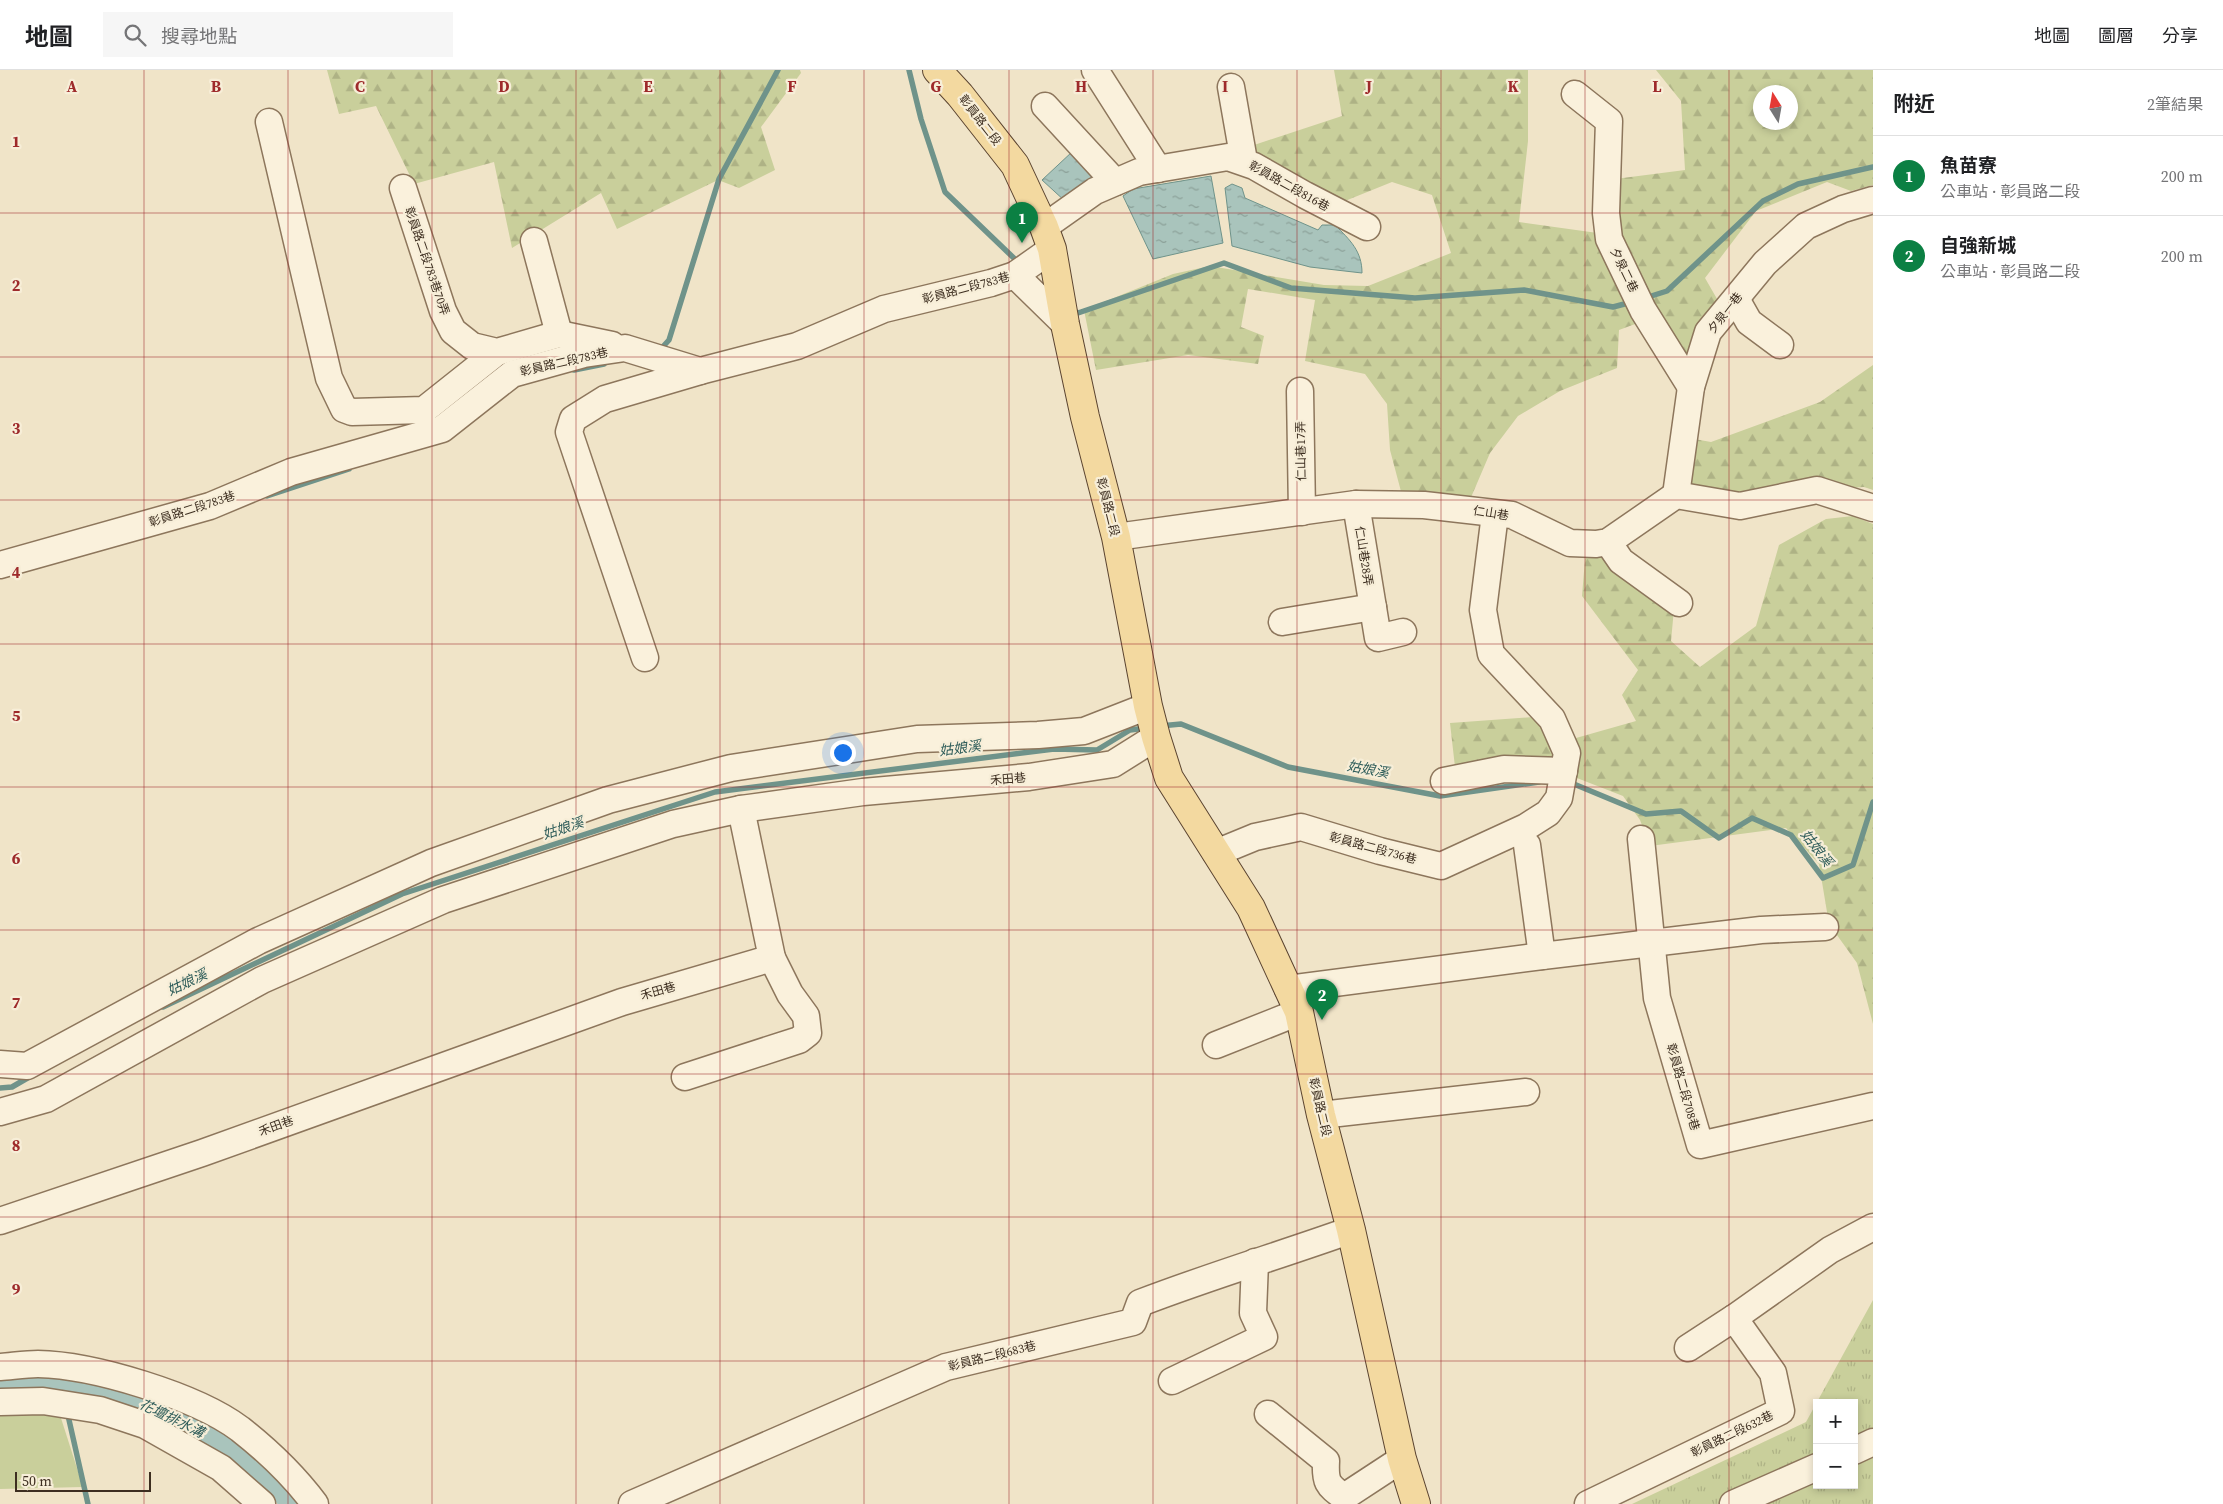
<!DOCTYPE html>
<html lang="zh-TW">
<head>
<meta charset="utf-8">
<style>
	:root { --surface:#fff; --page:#f6f6f6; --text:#202124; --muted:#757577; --line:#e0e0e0; --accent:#0b8043 }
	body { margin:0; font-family:"Source Serif 4","Noto Sans TC",serif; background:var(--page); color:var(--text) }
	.controls { position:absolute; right:15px; bottom:15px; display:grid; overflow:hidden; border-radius:0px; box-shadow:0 2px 8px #0003 }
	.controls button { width:45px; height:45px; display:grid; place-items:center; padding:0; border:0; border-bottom:1px solid var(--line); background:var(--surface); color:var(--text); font:25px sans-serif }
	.compass { position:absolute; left:1753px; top:15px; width:45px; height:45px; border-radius:50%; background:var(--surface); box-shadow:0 2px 8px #0003; rotate:349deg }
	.scale { position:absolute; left:15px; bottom:12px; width:136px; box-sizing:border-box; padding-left:5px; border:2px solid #3d2e20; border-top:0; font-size:14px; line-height:18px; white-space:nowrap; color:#3d2e20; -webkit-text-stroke:4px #f7eed8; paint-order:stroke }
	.you { position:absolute; left:842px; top:682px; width:18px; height:18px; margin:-12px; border:4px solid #fff; border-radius:50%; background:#1a73e8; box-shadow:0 0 0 8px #1a73e833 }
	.badge { display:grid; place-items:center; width:32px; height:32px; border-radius:50%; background:var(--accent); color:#fff; font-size:16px; font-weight:700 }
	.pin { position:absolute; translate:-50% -41px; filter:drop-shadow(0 1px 2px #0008) }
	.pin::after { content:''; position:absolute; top:26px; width:18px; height:15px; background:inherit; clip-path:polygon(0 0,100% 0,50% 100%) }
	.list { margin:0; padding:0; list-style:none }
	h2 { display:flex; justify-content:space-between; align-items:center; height:65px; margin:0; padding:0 20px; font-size:21px }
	h2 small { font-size:16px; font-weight:400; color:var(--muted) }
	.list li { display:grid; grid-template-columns:32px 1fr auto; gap:15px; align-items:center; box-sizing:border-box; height:80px; padding:0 20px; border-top:1px solid var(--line) }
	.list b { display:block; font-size:19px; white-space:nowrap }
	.list p { margin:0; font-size:16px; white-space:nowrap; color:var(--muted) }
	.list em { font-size:16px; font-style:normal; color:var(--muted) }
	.icon { flex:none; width:28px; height:28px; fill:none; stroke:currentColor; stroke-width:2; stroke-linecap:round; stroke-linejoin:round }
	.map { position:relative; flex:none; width:1873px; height:1434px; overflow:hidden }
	header { display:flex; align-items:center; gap:30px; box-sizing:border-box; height:70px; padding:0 25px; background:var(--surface); border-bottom:1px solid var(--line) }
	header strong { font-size:24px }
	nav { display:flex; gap:28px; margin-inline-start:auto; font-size:18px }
	.search { width:350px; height:45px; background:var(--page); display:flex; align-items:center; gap:12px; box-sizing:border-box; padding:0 18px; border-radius:0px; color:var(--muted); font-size:19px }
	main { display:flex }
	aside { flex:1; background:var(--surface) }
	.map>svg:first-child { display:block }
</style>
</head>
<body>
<header>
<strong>地圖</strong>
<div class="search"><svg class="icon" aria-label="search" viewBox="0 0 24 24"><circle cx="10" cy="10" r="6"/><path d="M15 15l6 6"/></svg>搜尋地點</div>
<nav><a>地圖</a><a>圖層</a><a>分享</a></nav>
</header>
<main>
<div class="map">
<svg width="1873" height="1434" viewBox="0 0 1873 1434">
	<defs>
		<pattern id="forest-firs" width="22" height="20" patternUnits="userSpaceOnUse" patternTransform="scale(1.25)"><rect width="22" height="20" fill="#c9cf9b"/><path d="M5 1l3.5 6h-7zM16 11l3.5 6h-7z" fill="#aeb285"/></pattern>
		<pattern id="park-tufts" width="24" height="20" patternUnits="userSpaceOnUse" patternTransform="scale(1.25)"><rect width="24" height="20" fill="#c9cf9b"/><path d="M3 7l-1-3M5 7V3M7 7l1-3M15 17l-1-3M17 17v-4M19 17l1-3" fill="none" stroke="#aeb285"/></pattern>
		<pattern id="water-ripples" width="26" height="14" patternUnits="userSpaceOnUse" patternTransform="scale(1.25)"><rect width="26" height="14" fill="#a9c4bc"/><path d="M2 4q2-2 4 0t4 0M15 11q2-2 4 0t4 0" fill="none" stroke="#8ba098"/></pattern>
	</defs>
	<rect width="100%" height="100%" fill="#f0e4c8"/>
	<polygon fill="#c9cf9b" points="0,1344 60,1345 83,1417 0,1419"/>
	<g fill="url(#forest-firs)" fill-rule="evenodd">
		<polygon points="327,0 800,0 801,3 761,57 775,100 739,118 718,110 617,159 601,123 512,178 494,92 414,114 376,36 339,44"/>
		<path d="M 1334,0 L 1528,0 L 1528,71 L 1519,152 L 1619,166 L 1615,109 L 1685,100 L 1681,31 L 1656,0 L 1873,0 L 1873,115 L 1851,121 L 1827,112 L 1756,141 L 1705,208 L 1728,248 L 1681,296 L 1654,247 L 1619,260 L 1617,298 L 1560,321 L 1518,346 L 1490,383 L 1469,432 L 1403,429 L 1390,380 L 1387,334 L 1365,304 L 1305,291 L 1315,230 L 1248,219 L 1241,257 L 1264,266 L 1258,294 L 1188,285 L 1096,300 L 1084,240 L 1173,204 L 1210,196 L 1324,215 L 1368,216 L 1451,183 L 1432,125 L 1392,112 L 1340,133 L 1260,100 L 1254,75 L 1342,46 ZM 1760,22 L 1790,22 L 1790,52 L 1760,52 Z"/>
		<polygon points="1873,295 1873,420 1864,417 1703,427 1670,407 1672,365 1711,372 1820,332"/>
		<polygon points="1853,446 1873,454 1873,954 1857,893 1829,854 1819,794 1786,758 1650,776 1640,750 1623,726 1559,701 1456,706 1450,653 1533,647 1576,668 1636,651 1622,625 1638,600 1582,526 1585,489 1599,475 1674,539 1671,571 1700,597 1756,556 1779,475 1826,449"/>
	</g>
	<path fill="url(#park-tufts)" fill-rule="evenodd" d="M 1873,1230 L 1873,1434 L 1632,1434 L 1806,1352 ZM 1817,1333 L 1854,1333 L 1854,1415 L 1817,1415 Z"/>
	<g fill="url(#water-ripples)" stroke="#6f938a">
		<polygon points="1073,81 1099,107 1066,132 1042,110"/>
		<polygon points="1211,106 1223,173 1153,189 1123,126 1133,119"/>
		<path d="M 1232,114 L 1242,118 L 1245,128 L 1318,160 L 1322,155 L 1335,155 C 1350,170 1362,181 1362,203 L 1310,197 L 1232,176 L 1225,118 Z"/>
	</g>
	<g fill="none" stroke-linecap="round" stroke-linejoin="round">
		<g stroke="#6f938a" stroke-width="5.5">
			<polyline points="909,0 921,49 945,122 1019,193"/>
			<polyline points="1645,228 1667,221 1763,131 1798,114 1873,97"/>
			<polyline points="1072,240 1078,243 1224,193 1291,218 1415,228 1524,220 1613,237 1632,232"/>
			<polyline points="659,281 669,270 719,109 778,0"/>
			<polyline points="574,300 604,294"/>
			<polyline points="267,426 349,399"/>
			<polyline points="1160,656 1181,654 1288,697 1440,726 1539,712"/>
			<polyline points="1569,712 1646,744 1681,741 1719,768 1752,748 1791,765 1823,808 1853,795 1873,732"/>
			<polyline points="163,937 402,824 715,722 1054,679 1097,680 1130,660 1146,658"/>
			<polyline points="0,1018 12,1017 31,1006"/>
			<polyline points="60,1312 64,1327"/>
			<polyline points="67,1341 88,1434"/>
		</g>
		<polyline stroke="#a9c4bc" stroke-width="19" points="0,1315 60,1312 146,1333 217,1370 276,1415 289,1434"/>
		<g stroke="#8d765c" stroke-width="29">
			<g id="minor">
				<polyline points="1095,0 1158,99"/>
				<polyline points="1231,17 1244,91"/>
				<polyline points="1575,24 1609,51 1606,143 1609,169 1643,240 1691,317"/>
				<polyline points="1045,36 1115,112"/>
				<polyline points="269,52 329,308 344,339 352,342 424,340 497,282"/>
				<polyline points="403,118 443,241 453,261 472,276 497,282 559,264 612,275"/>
				<polyline points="1044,157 1095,121 1139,102 1228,87 1254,96 1305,125 1367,157"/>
				<polyline points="534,171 559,264"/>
				<polyline points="1015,205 1065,254"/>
				<polyline points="1736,229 1749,252 1780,275"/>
				<polyline points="1300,321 1302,442"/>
				<polyline points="1676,425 1691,317 1708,262 1765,193 1806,156 1843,139 1873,130"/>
				<polyline points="1356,434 1378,568 1403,562"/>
				<polyline points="1116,467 1356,434 1424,435 1512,445 1570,473 1596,474 1608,472 1676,425 1740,436 1817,420 1873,438"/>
				<polyline points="1608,472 1621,491 1679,533"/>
				<polyline points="0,495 210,436 291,402 442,359 512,304 584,284 625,278 700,301 797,276 884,239 991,213 1015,205 1052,179"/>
				<polyline points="1282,552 1373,537"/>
				<polyline points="645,588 569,362 573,349 605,329 700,301"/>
				<polyline points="1444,711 1504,699 1564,701"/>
				<polyline points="1641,769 1657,928 1700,1075 1873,1036"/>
				<polyline points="1527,775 1542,886"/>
				<polyline points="1216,783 1255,767 1301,757 1380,781 1441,796 1526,757 1548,743 1559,728 1567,683 1552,649 1491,584 1483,540 1495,444"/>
				<polyline points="1288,919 1542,886 1761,860 1825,857"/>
				<polyline points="1216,975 1299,942"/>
				<polyline points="0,994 27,996 258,871 431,793 608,730 731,698 917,669 1038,665 1084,661 1148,636"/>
				<polyline points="685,1007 799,970 808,963 806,946 790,924 772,888"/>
				<polyline points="0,1042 46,1029 262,910 443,830 673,754 741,739 863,722 1029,707 1113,694 1156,667"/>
				<polyline points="1321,1045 1526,1022"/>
				<polyline points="0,1151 202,1083 622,932 772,888 741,739"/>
				<polyline points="1688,1278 1734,1248"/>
				<path d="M 0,1297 C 13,1296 26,1294 38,1294 C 93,1295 196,1326 240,1359 C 268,1381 294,1406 315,1434"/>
				<polyline points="1172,1311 1264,1267 1253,1243 1255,1192"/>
				<polyline points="0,1332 43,1331 100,1340 145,1355 221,1398 262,1434"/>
				<path d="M 1268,1344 L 1326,1391 C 1325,1412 1327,1415 1344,1427 L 1402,1389"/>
				<polyline points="1854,1381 1873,1372"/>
				<path d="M 632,1434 L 946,1297 L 1133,1252 L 1140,1233 C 1210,1206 1281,1185 1351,1160"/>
				<polyline points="1588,1434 1781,1341 1773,1303 1734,1248 1830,1180 1873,1157"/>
				<polyline points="1733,1434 1817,1397"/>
			</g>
		</g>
		<g stroke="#5b4430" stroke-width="30">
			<polyline id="major" points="937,0 960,25 1015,95 1044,157 1052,179 1065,254 1085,347 1116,467 1148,636 1156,667 1169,708 1251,838 1299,942 1321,1045 1351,1160 1402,1389 1416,1434"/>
		</g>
		<use href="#minor" stroke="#faf1dc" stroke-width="26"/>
		<use href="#major" stroke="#f3d9a0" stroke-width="28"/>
	</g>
	<path fill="none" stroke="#9e2a2b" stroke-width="1" stroke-opacity="0.55" d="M 144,0 L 144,1434M 288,0 L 288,1434M 432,0 L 432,1434M 576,0 L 576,1434M 720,0 L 720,1434M 864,0 L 864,1434M 1009,0 L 1009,1434M 1153,0 L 1153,1434M 1297,0 L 1297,1434M 1441,0 L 1441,1434M 1585,0 L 1585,1434M 1729,0 L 1729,1434M 0,143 L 1873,143M 0,287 L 1873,287M 0,430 L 1873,430M 0,574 L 1873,574M 0,717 L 1873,717M 0,860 L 1873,860M 0,1004 L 1873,1004M 0,1147 L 1873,1147M 0,1291 L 1873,1291"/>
	<g text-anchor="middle" stroke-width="4.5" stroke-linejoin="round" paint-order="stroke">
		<g font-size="12" fill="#3d2e20" stroke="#f7eed8">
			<text transform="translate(980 50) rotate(52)" y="4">彰員路二段</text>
			<text transform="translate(1289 116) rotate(29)" y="4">彰員路二段816巷</text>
			<text transform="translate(427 191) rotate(71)" y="4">彰員路二段783巷70弄</text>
			<text transform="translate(1624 200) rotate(64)" y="4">夕泉二巷</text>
			<text transform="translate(966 218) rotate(-15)" y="4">彰員路二段783巷</text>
			<text transform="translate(1725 243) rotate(-52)" y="4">夕泉一巷</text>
			<text transform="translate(564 292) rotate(-13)" y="4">彰員路二段783巷</text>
			<text transform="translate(1301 381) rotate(-91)" y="4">仁山巷17弄</text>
			<text transform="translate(1108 437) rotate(76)" y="4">彰員路二段</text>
			<text transform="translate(192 439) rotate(-18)" y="4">彰員路二段783巷</text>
			<text transform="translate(1491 443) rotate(9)" y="4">仁山巷</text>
			<text transform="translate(1364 486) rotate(81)" y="4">仁山巷28弄</text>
			<text transform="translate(1008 709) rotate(-5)" y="4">禾田巷</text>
			<text transform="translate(1373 778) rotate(15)" y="4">彰員路二段736巷</text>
			<text transform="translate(658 921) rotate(-16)" y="4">禾田巷</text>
			<text transform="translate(1683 1017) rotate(74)" y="4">彰員路二段708巷</text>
			<text transform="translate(1320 1037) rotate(77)" y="4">彰員路二段</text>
			<text transform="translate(276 1056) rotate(-20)" y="4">禾田巷</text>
			<text transform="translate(992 1286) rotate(-14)" y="4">彰員路二段683巷</text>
			<text transform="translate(1732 1364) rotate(-26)" y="4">彰員路二段632巷</text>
		</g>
		<g font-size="14" font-style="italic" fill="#2f5d5a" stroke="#f7eed8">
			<text transform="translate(960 678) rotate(-7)" y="5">姑娘溪</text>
			<text transform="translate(1368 699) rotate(11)" y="5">姑娘溪</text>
			<text transform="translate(563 758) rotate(-18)" y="5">姑娘溪</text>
			<text transform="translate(1817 778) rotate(52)" y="5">姑娘溪</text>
			<text transform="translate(187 912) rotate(-25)" y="5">姑娘溪</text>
			<text transform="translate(172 1348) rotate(26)" y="5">花壇排水溝</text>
		</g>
	</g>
	<g font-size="16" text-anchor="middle" font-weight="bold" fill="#9e2a2b" stroke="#f7eed8" stroke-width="4.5" stroke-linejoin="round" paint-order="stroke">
		<text x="72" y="22">A</text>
		<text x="216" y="22">B</text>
		<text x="360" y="22">C</text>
		<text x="504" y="22">D</text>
		<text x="648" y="22">E</text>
		<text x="792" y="22">F</text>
		<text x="936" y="22">G</text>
		<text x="1081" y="22">H</text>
		<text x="1225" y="22">I</text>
		<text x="1369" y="22">J</text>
		<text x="1513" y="22">K</text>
		<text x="1657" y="22">L</text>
		<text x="16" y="77">1</text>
		<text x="16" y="221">2</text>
		<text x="16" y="364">3</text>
		<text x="16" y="508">4</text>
		<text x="16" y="651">5</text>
		<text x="16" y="794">6</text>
		<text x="16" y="938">7</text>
		<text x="16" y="1081">8</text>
		<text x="16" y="1225">9</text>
	</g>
</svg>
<div class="controls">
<button>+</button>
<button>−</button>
</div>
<svg class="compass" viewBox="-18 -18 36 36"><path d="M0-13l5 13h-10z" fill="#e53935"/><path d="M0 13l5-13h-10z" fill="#757577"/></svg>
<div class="scale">50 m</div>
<div class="you"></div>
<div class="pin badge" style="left:1022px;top:173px">1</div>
<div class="pin badge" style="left:1322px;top:950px">2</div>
</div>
<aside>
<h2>附近<small>2筆結果</small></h2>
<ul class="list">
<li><span class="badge">1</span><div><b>魚苗寮</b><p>公車站 · 彰員路二段</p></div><em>200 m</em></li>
<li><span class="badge">2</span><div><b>自強新城</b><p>公車站 · 彰員路二段</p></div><em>200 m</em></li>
</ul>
</aside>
</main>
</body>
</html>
